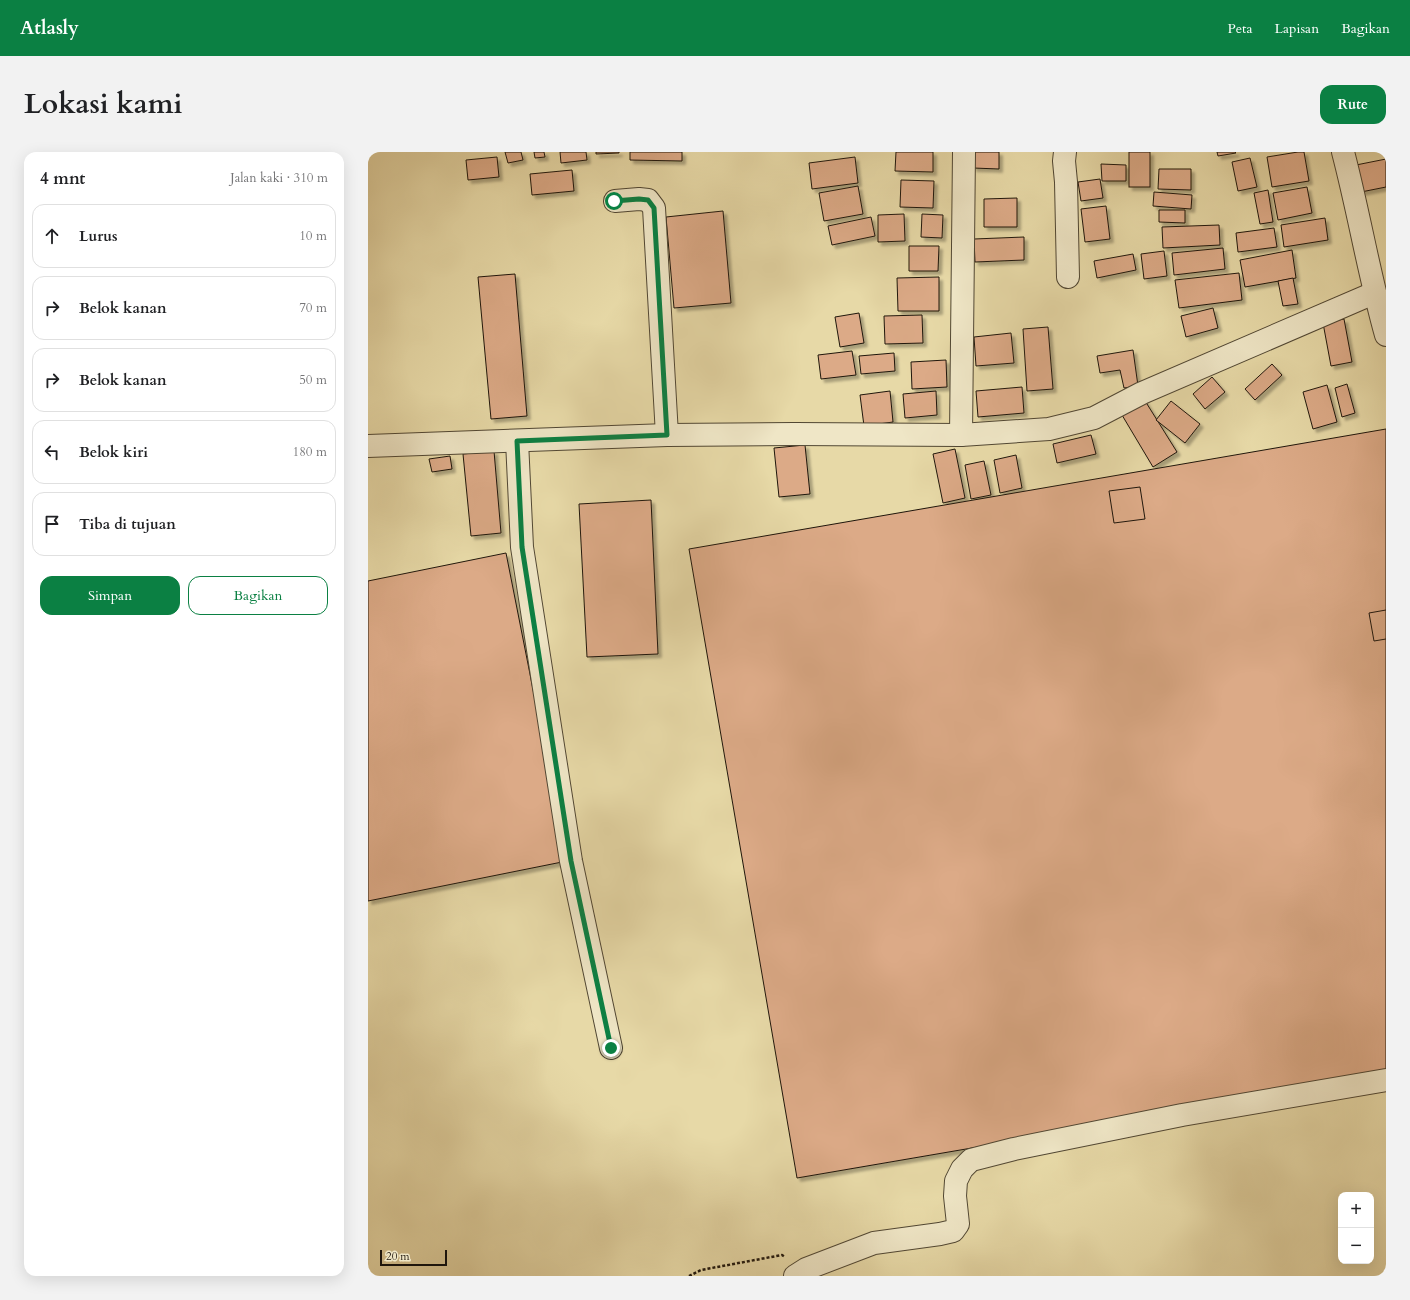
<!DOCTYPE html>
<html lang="id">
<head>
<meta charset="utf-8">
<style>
	:root { --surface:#fff; --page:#f2f2f2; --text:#202124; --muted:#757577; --line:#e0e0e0; --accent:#0b8043 }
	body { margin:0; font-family:Cardo,serif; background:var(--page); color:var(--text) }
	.controls { position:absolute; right:12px; bottom:12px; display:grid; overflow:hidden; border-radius:8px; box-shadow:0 4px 16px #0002 }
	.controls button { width:36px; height:36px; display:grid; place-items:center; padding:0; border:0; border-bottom:1px solid var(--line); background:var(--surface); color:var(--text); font:20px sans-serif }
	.scale { position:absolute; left:12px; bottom:10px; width:67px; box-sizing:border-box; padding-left:4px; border:2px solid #1f160c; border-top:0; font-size:11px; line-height:14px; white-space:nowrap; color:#1f160c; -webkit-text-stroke:3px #efe6c6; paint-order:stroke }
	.stop { position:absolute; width:12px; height:12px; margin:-9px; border:3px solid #0b8043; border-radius:50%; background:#fff }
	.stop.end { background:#0b8043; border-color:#fff; box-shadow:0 1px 4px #0008 }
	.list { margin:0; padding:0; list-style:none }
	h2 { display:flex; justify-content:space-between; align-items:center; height:52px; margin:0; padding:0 16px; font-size:17px }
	h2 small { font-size:13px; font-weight:400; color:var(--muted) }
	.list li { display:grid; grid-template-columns:26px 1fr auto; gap:12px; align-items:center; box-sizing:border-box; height:64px; margin:0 8px 8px; padding:0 8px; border:1px solid var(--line); border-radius:12px }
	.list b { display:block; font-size:15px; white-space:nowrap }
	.list em { font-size:13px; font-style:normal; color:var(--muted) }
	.actions { display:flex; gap:8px; padding:12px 16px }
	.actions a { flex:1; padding:9px 0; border:1px solid var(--accent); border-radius:12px; text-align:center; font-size:14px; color:var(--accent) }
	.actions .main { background:var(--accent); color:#fff }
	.icon { flex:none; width:22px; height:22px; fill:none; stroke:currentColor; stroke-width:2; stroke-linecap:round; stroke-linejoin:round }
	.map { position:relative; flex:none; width:1018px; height:1124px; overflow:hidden; border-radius:12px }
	header { display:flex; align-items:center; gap:24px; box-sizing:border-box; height:56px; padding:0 20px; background:var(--accent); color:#fff }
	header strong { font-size:19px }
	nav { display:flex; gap:22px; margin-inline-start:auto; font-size:14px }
	.intro { display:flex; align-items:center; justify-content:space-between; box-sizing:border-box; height:96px; padding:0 24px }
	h1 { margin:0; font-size:28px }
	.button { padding:10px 18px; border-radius:12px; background:var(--accent); color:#fff; font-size:14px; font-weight:700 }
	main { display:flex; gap:24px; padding:0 24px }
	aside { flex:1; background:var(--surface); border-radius:12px; box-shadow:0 4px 16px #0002 }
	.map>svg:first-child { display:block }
</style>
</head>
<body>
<header>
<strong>Atlasly</strong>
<nav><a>Peta</a><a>Lapisan</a><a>Bagikan</a></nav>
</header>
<div class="intro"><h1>Lokasi kami</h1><a class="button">Rute</a></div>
<main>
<aside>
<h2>4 mnt<small>Jalan kaki · 310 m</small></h2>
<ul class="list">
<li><svg class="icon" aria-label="ahead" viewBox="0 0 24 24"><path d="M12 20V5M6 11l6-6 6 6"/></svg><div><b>Lurus</b></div><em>10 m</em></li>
<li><svg class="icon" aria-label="right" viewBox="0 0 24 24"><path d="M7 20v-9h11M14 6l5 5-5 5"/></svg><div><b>Belok kanan</b></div><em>70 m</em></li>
<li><svg class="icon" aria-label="right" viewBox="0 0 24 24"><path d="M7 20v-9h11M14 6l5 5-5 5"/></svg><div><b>Belok kanan</b></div><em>50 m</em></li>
<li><svg class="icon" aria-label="left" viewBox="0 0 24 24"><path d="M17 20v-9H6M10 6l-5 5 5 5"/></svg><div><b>Belok kiri</b></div><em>180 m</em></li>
<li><svg class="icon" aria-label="arrive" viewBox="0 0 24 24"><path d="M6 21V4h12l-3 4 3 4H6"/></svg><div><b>Tiba di tujuan</b></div></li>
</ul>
<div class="actions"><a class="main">Simpan</a><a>Bagikan</a></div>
</aside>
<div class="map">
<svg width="1018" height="1124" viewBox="0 0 1018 1124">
	<defs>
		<filter id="shadow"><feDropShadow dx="3.5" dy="3.5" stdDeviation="1" flood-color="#0004"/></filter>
	</defs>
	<rect width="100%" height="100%" fill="#e7d9a7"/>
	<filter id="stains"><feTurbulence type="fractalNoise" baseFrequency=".005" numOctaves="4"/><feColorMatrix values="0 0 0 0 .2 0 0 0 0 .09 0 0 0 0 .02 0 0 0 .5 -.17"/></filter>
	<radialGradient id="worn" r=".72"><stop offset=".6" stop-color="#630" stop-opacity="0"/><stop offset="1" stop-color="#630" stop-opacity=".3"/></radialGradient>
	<g fill="#dcaa87" stroke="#1f160c" filter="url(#shadow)">
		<polygon points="137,0 153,0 155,8 140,11"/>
		<polygon points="166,0 176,0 177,5 167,6"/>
		<polygon points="192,0 218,0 219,8 193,11"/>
		<polygon points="228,0 251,0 251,1 228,2"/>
		<polygon points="262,0 314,0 314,9 262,8"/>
		<polygon points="528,0 565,0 565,20 527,19"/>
		<polygon points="605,0 631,0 631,17 605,16"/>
		<rect x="761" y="0" width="21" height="35"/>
		<polygon points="849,0 867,0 868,1 850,4"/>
		<polygon points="930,0 936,0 941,29 904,35 899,5"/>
		<polygon points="129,5 131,25 100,28 98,8"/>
		<polygon points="487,5 490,31 444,37 441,11"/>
		<polygon points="882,6 889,35 870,39 864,10"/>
		<polygon points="1018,7 1018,35 993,40 988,13"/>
		<polygon points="733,12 758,13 758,29 734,29"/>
		<polygon points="791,17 823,17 823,38 790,37"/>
		<polygon points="204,18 206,39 164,43 162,22"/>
		<polygon points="732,27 735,46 713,49 710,30"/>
		<polygon points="533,28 566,29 565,56 532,55"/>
		<polygon points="490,34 495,62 456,69 451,41"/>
		<polygon points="939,35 944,61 910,68 905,41"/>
		<polygon points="900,38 905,70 892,72 886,41"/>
		<polygon points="786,40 824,43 823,57 785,54"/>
		<polygon points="649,46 649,75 616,75 616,47"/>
		<polygon points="738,54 742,87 717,90 713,57"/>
		<polygon points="791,58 817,58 817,71 791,70"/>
		<polygon points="355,59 363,151 306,156 298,65"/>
		<polygon points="536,62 537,89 510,90 510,63"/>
		<polygon points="554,62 575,63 574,86 553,85"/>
		<polygon points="503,65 507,84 464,93 460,74"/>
		<polygon points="957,66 960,88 916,95 913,73"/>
		<polygon points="851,73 852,93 795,96 794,75"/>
		<polygon points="906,76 909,95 870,100 868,81"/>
		<polygon points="656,85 656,108 607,110 606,87"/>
		<polygon points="541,94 571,94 570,119 541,119"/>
		<polygon points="855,96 857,117 806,123 804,101"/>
		<polygon points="924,98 928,126 877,135 872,108"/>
		<polygon points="796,99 799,124 776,127 773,102"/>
		<polygon points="765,102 768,118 729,126 726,109"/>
		<polygon points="871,121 874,148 811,156 807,128"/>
		<polygon points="147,122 159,264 123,267 110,125"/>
		<polygon points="571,125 571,159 530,159 529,126"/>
		<polygon points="925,126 930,152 915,154 910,129"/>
		<polygon points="845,156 850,176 818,185 813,164"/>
		<polygon points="491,161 496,191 472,195 467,165"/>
		<polygon points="554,163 555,191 517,192 516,164"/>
		<polygon points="976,167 984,210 963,214 955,171"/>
		<polygon points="680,175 685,237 659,239 655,177"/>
		<polygon points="643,181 646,211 608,214 606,185"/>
		<polygon points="765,198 770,234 756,236 752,218 732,221 729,204"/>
		<polygon points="484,199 488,223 453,227 450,203"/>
		<polygon points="526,201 527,219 493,222 491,204"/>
		<polygon points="578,208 579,235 544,237 543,210"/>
		<polygon points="904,212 914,223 887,248 877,237"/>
		<polygon points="844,225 857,240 837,257 825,242"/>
		<polygon points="979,232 987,261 974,265 967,236"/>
		<polygon points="959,233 969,270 945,277 935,240"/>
		<polygon points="654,235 656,261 610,265 608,239"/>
		<polygon points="522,239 525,270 496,274 492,243"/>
		<polygon points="568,239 569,263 537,266 535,242"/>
		<polygon points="774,244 809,300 785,315 751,258"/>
		<polygon points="803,249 832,272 817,291 788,268"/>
		<polygon points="1018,277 1018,925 429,1026 321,397"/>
		<polygon points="723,283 728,302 689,311 685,292"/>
		<polygon points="437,293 442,342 411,345 406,296"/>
		<polygon points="587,297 597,346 575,351 565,302"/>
		<polygon points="126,299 133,381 103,384 95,302"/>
		<polygon points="648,303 654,336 632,341 626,308"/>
		<polygon points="82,304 84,317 64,320 61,307"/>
		<polygon points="616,309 623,343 603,347 597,313"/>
		<polygon points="772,335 777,367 746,371 741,339"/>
		<polygon points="283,348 290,502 219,505 211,352"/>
		<polygon points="138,401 199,709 0,749 0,429"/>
		<polygon points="1018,458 1018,487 1006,489 1001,461"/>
	</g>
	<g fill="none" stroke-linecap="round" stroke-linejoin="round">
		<g stroke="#514733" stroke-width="24">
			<g id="minor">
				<polyline points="697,0 696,9 698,30 700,125"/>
				<path d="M 975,0 C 991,61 1001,123 1018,183"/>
				<polyline points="247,49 271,47 280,48 286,56 299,283"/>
				<polyline points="593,283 596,0"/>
				<polyline points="149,289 154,395 203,709 243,896"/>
				<polyline points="0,294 299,283 427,282 593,283 681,277 726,266 774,241 1006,141"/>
				<polyline points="427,1124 438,1117 506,1091 572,1082 585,1079 590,1072 587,1044 588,1029 594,1017 603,1008 646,997 814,963 1018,928"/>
			</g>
		</g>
		<polyline stroke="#1f160c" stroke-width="2.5" stroke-dasharray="3 2" stroke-linecap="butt" points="321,1124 333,1118 414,1103 417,1105"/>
		<use href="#minor" stroke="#efe6c6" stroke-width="22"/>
	</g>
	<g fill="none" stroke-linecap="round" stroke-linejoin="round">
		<polyline stroke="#0b8043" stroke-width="5" points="243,896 203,709 154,395 149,289 299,283 286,56 280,48 271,47 246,49"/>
	</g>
	<rect width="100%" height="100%" filter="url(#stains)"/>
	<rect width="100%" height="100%" fill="url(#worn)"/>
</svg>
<div class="controls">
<button>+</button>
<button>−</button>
</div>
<div class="scale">20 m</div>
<div class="stop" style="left:246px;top:49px"></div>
<div class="stop end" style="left:243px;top:896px"></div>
</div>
</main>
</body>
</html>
